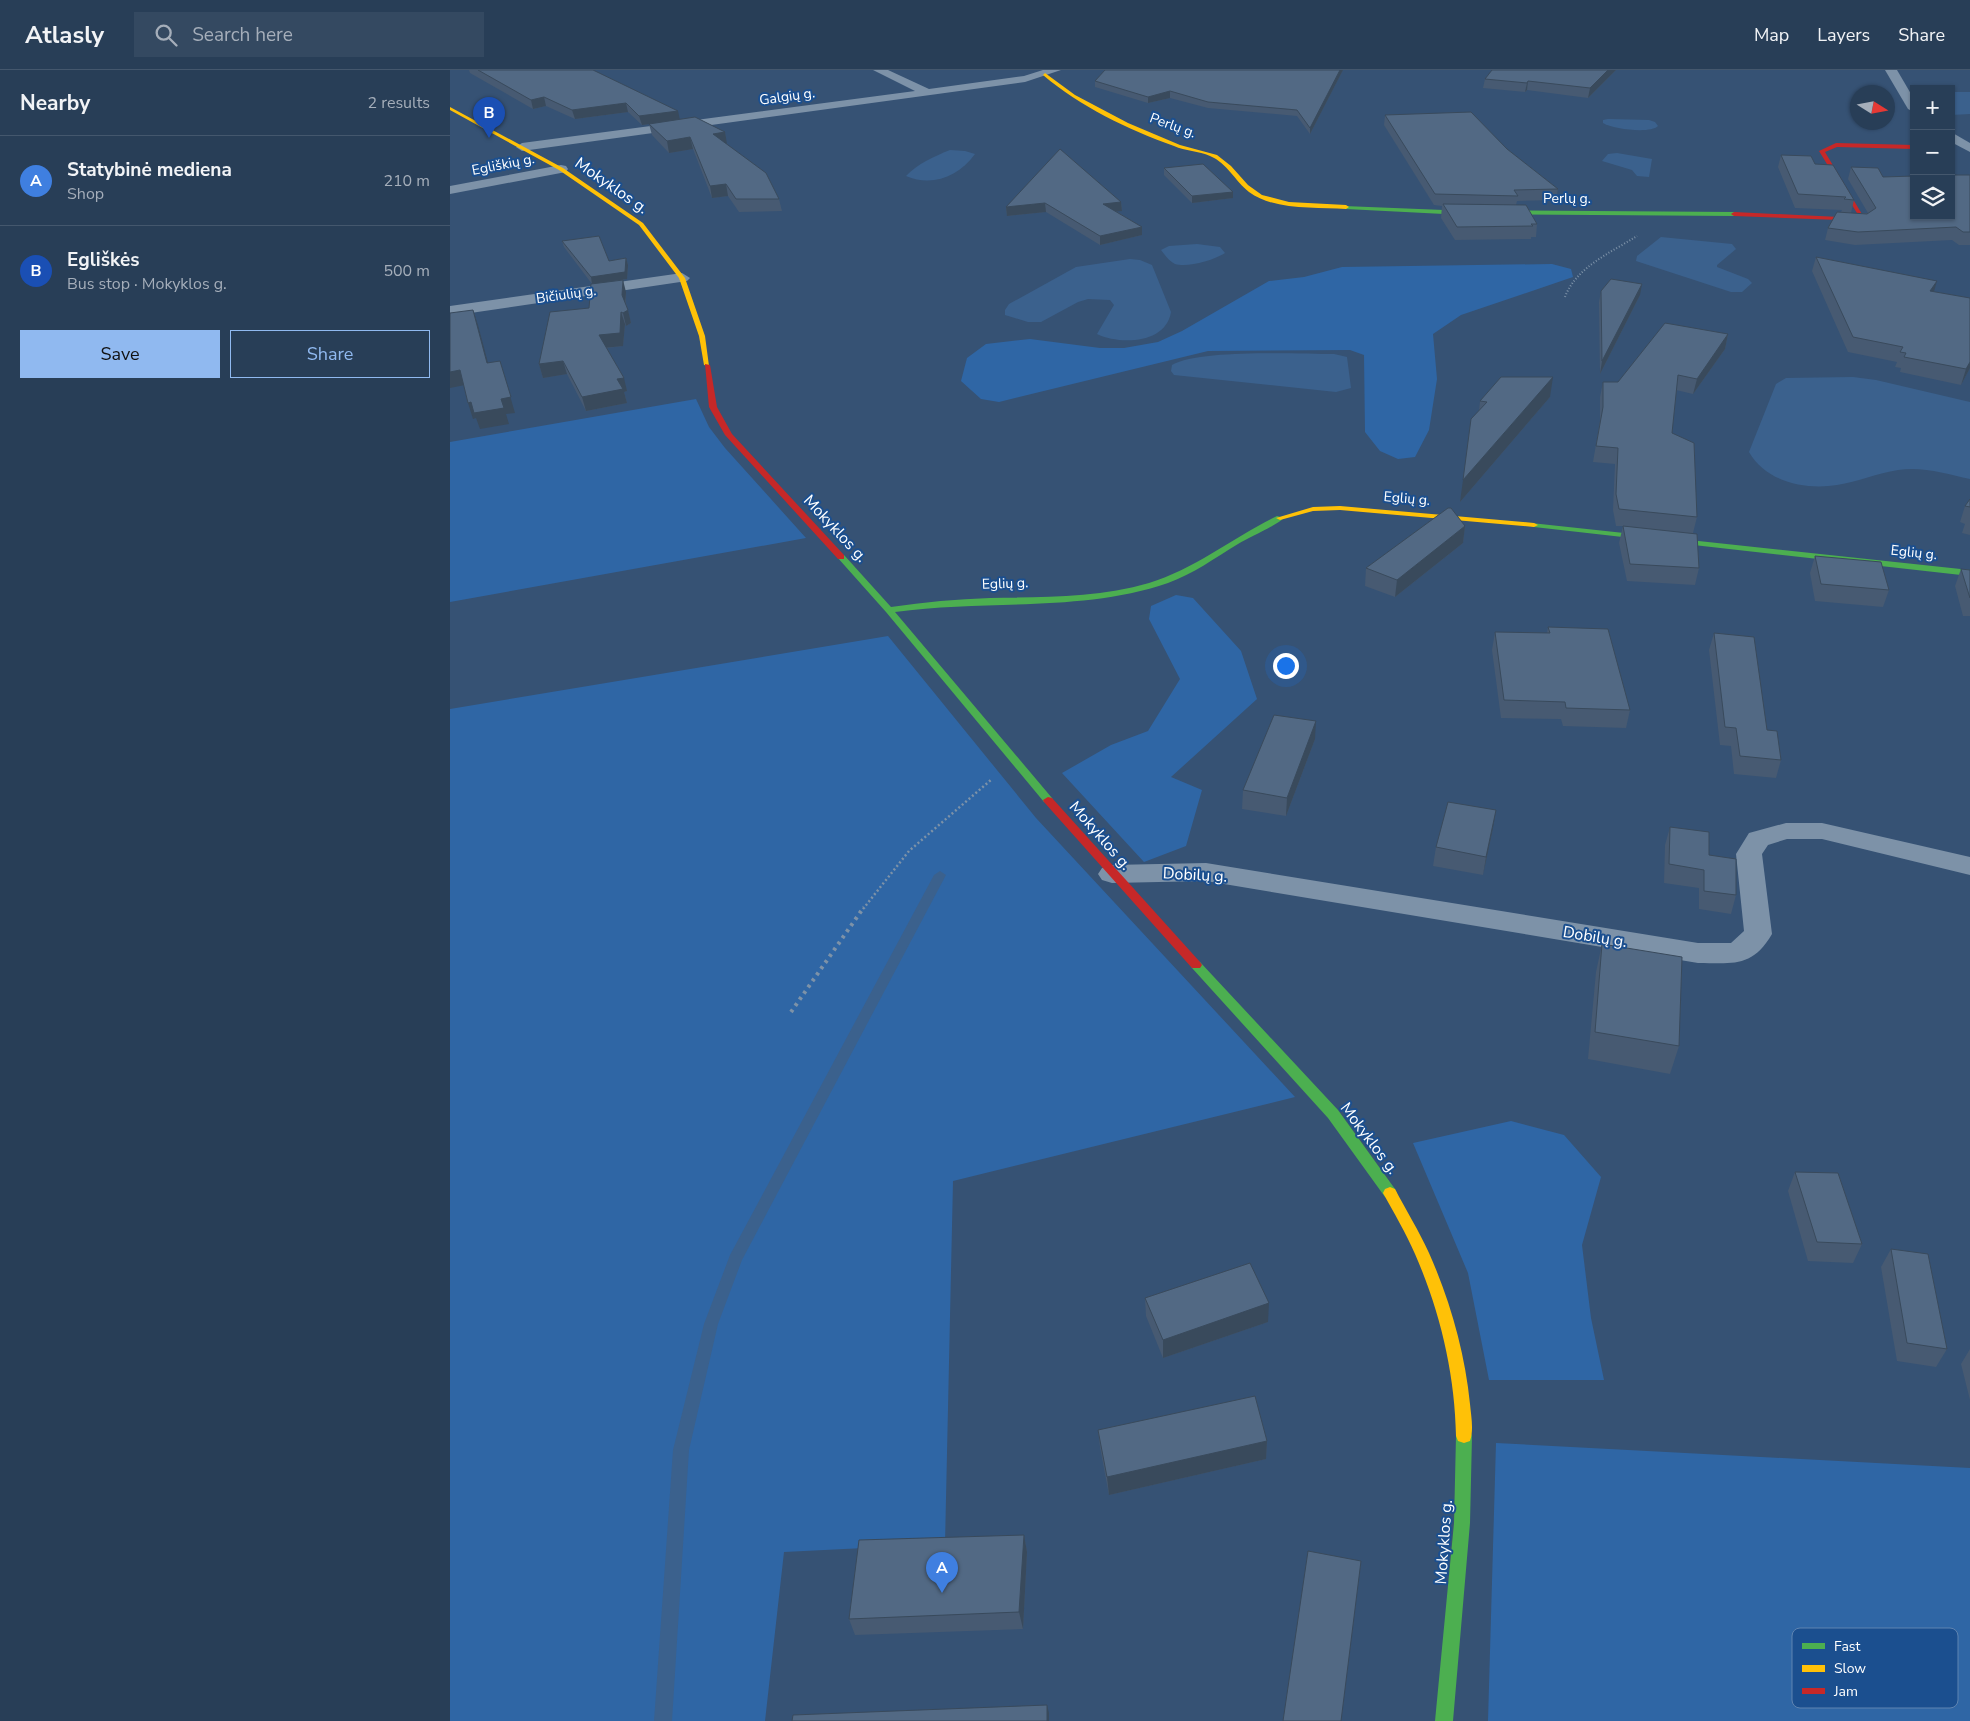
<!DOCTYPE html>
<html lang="en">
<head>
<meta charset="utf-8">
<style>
	:root { --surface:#283e57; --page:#344961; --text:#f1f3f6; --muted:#a5aeba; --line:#44576d; --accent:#90b9f0 }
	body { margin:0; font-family:"Nunito Sans",sans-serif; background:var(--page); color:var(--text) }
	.controls { position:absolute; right:15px; top:15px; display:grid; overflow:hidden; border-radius:0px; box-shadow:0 1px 4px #0004 }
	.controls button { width:45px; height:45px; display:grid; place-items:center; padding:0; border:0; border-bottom:1px solid var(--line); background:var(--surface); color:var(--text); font:25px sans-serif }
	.compass { position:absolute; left:1400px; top:15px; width:45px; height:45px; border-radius:50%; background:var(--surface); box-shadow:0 1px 4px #0004; rotate:101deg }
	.you { position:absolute; left:835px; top:595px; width:18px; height:18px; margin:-12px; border:4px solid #fff; border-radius:50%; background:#1a73e8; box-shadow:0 0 0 8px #1a73e833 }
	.badge { display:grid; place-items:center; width:32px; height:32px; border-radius:50%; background:var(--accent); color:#fff; font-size:16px; font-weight:700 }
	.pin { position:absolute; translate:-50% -41px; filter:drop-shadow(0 1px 2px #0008) }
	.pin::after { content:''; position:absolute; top:26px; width:18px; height:15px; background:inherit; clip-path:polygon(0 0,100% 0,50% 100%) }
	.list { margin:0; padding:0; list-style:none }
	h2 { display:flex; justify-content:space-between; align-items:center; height:65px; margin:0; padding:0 20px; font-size:21px }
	h2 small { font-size:16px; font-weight:400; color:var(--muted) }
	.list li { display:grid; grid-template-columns:32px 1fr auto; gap:15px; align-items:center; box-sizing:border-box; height:90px; padding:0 20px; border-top:1px solid var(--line) }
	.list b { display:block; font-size:19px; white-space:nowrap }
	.list p { margin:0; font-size:16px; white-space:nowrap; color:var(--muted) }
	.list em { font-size:16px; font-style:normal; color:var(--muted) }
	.actions { display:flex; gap:10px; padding:15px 20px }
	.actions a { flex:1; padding:11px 0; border:1px solid var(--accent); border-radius:0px; text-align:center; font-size:18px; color:var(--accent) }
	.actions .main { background:var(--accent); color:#111 }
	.icon { flex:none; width:28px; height:28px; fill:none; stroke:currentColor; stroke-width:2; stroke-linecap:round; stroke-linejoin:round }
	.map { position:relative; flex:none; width:1520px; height:1651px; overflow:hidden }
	header { display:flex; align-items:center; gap:30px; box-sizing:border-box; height:70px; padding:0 25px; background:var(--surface); border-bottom:1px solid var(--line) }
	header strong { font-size:24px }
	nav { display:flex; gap:28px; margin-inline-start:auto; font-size:18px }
	.search { width:350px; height:45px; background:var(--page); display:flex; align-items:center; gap:12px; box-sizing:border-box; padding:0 18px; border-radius:0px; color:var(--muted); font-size:19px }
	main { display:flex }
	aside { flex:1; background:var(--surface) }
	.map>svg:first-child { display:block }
</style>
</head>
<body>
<header>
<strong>Atlasly</strong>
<div class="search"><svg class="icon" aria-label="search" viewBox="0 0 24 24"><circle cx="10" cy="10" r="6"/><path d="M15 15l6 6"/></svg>Search here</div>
<nav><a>Map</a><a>Layers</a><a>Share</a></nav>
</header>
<main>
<aside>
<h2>Nearby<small>2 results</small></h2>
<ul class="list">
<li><span class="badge" style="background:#3f7fe0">A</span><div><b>Statybinė mediena</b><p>Shop</p></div><em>210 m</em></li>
<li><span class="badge" style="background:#1a4fb4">B</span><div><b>Egliškės</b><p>Bus stop · Mokyklos g.</p></div><em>500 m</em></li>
</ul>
<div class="actions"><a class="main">Save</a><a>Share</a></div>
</aside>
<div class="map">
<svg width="1520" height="1651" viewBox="0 0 1520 1651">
	<rect width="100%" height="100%" fill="#365274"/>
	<g fill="#2f66a5">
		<polygon points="1102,194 1121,199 1123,207 1011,245 983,264 987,309 979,360 965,387 948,389 930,381 915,362 914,285 900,280 758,281 549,332 531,329 511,311 517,288 536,274 580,269 650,278 674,278 708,272 732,261 819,211 854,207 892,197"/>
		<polygon points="246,329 259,357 275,378 356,468 0,532 0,372"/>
		<polygon points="726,525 743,528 791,581 807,629 721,707 752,720 736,776 694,792 612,703 661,675 698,661 730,609 699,549 701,536"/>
		<polygon points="438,566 586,748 845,1027 503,1111 495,1474 334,1482 315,1651 0,1651 0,639"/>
		<polygon points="1061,1051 1114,1065 1151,1107 1132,1175 1141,1248 1154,1310 1039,1310 1018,1203 963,1073"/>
		<polygon points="1046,1373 1520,1398 1520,1651 1038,1651"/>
	</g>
	<g fill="#3b618d">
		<polygon points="1501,22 1520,22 1520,44 1501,45"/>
		<path d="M 1158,49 L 1199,50 L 1205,52 L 1208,56 C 1200,64 1163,59 1153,53 L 1153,50 Z"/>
		<path d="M 500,80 L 515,81 L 525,84 C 508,107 482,117 456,106 C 467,94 485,86 500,80 Z"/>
		<polygon points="1167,83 1202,89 1199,107 1187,106 1182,100 1152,91 1158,84"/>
		<polygon points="1211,167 1282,174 1286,179 1267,195 1267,197 1298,209 1302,213 1292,222 1281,222 1186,191 1187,186"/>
		<path d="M 747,174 L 770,177 L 775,183 C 764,190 738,198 725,194 C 719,191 715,185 711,180 L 719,176 Z"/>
		<path d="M 680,189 L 690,190 L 702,195 L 721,242 C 716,274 670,275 647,264 L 664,235 L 660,230 L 638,229 L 628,232 L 591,252 L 578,252 L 555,245 L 555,240 L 559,234 L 626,197 Z"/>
		<path d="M 884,284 L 897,287 L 901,318 L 886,322 L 724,305 L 721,301 L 722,295 C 749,279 848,284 884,284 Z"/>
		<path d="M 1403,307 L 1426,310 L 1520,332 L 1520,409 C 1497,404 1472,396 1448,400 C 1427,403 1408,412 1387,415 C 1355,420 1316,412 1299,382 L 1326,314 L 1336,308 Z"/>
	</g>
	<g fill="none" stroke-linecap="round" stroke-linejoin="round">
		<polygon fill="#3b618d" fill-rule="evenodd" points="490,801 496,805 292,1190 268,1254 239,1380 222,1651 204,1651 223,1380 254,1254 280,1185 484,805"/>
		<path stroke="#7d92a8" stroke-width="2" stroke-dasharray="1 2" stroke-linecap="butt" d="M 1115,227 C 1126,197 1162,182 1187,166"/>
		<polyline stroke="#7d92a8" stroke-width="2.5" stroke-dasharray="2 2.5" stroke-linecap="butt" points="413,839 459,781 542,709"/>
		<polyline stroke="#7d92a8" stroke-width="4" stroke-dasharray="3 4.5" stroke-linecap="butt" points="341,942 414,837"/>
		<g fill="#7d92a8" fill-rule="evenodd">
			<polygon points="423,0 438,0 479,19 574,6 593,0 611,0 575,12 72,81 66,77 72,73 465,21"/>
			<polygon points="1435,0 1447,0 1464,29 1464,42 1458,39"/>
			<polygon points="1501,62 1520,73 1520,82 1501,72"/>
			<polygon points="111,95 116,96 118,99 116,102 0,124 0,116"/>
			<polygon points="232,203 240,208 237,211 0,246 0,236"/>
			<path d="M 1336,753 L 1372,753 L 1520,787 L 1520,805 L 1372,769 L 1337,769 L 1318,775 L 1312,784 L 1322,864 C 1302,898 1283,893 1248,893 L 756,811 L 662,813 L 652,810 L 648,804 L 652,798 L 662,795 L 756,793 L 1248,873 L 1281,873 L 1294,861 L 1286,784 L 1299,763 Z"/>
		</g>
		<g fill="#4caf50" fill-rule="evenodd">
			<polygon points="894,136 994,140 1284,142 1287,144 1284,146 994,144 896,139"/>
			<path d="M 827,446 L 834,448 C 825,456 800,467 788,474 C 765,488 743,504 718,513 C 631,543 535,529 445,542 L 602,728 L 603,730 L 598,733 L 594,732 L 436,542 L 387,487 L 388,485 L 394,485 L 441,537 C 474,532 507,529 540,528 C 592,527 648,528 699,513 C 745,499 784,467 827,446 Z"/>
			<polygon points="1081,453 1520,500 1520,506 1084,457 1080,455"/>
			<polygon points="746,891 750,892 888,1040 945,1119 947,1123 945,1127 940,1129 935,1127 878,1048 742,898 740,895 742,892"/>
			<polygon points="1014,1359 1020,1361 1022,1366 1020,1453 1003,1651 985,1651 1004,1453 1006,1366 1008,1361"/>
		</g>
		<g fill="#ffc107" fill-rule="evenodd">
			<path d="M 595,3 L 625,25 L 678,53 L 730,75 L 767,85 L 781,96 L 798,115 L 812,125 L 839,132 L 896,135 L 899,137 L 896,139 C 866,137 825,141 799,122 C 785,111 777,93 760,86 C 749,81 735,81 724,76 C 677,59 631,37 593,5 Z"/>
			<polygon points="0,37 113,98 193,153 235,208 255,266 259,296 254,295 249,266 229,208 189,155 109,100 0,40"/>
			<polygon points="890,436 1084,453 1088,455 1084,457 890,440 863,441 830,450 826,448 863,437"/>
			<path d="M 940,1117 L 945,1119 C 956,1140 969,1161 979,1183 C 1000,1230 1015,1283 1020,1334 C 1021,1345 1024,1360 1020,1371 L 1014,1373 L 1008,1371 L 1006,1366 C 1005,1304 990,1241 965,1184 C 956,1163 944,1143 933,1123 L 935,1119 Z"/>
		</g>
		<g fill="#c62828" fill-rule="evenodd">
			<polygon points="1386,73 1464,75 1464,79 1387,77 1375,82 1416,151 1284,146 1281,144 1284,142 1410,148 1369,81"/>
			<polygon points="255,294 260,295 267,337 282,364 394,485 394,489 388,489 275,365 259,337"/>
			<polygon points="598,727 602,728 750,892 752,895 750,898 742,898 594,732 593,730"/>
		</g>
	</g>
	<g fill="#475a72">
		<polygon points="19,0 143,0 229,50 275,62 276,74 329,129 332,141 289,142 278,126 262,128 243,79 219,83 202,65 199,54 192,55 178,42 125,49 96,36 83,39 20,3"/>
		<polygon points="655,0 893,0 860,64 847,46 758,38 720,28 698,33 645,17 645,11"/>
		<polygon points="1166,0 1138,28 1077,20 1075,22 1033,18 1035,9"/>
		<polygon points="935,45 1057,79 1108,119 1106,130 1067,131 1066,135 1087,154 1086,167 1081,167 1081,169 1005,170 991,148 992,136 984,135 934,55"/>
		<polygon points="610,79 671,132 672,141 666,141 692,157 692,165 650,175 596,142 557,146 556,137"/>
		<polygon points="1331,85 1365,94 1404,130 1401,143 1418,143 1398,109 1401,97 1433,107 1520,105 1520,175 1509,175 1502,170 1405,175 1375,170 1378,158 1391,142 1392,140 1345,138 1328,97"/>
		<polygon points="714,98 783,128 742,133 714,105"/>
		<polygon points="112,171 159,191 176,188 178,195 177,209 142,214 114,177"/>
		<polygon points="1366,187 1484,222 1520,228 1520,298 1511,315 1450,302 1451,298 1445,297 1447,292 1398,282 1362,201"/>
		<polygon points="1151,221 1190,225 1150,304 1149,232"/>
		<polygon points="176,222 176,233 181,253 176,256 175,254 173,276 157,278 177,321 174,322 177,333 136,341 117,304 93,308 89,294 139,238"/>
		<polygon points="1278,264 1275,279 1243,324 1226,320 1222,363 1247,447 1243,463 1249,498 1245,515 1177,511 1169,473 1173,456 1166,456 1163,440 1165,394 1143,392 1150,351 1150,327 1153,312 1168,312"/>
		<polygon points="1100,327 1010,432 1029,341 1030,331"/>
		<polygon points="1520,429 1520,465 1512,463 1515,454 1510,452 1515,436"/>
		<polygon points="1015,456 1013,473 945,527 915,516 916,498"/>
		<polygon points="1365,486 1439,520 1433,537 1365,531 1360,503"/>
		<polygon points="1511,499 1520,500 1520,546 1513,546 1505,516"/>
		<polygon points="1098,557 1180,640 1176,658 1113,656 1111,649 1051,648 1042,580 1045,562 1097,563"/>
		<polygon points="1264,563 1317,660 1331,690 1326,708 1284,704 1281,676 1270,675 1259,580"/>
		<polygon points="865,669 836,746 792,739 793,720"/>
		<polygon points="1220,757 1259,785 1286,825 1281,844 1249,839 1249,818 1214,813 1215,775"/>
		<polygon points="1043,758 1033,805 983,796 986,777"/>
		<polygon points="1152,874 1229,976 1220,1004 1138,989 1146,902"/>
		<polygon points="1345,1102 1412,1174 1403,1193 1358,1191 1338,1121"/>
		<polygon points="1441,1179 1497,1279 1486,1297 1447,1291 1431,1197"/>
		<polygon points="695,1228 818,1252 713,1288 696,1246"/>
		<polygon points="1520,1279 1520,1330 1511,1294"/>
		<polygon points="648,1360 817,1371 816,1389 659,1425 650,1377"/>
		<polygon points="574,1465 577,1482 573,1559 405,1565 399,1549"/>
	</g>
	<g fill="#394a5c">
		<polygon points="890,0 893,0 860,64 860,58"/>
		<polygon points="1158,0 1166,0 1138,28 1140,18"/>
		<polygon points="1078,11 1077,20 1075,22 1077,13"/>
		<polygon points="720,21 720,28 698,33 698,27"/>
		<polygon points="94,27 96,36 83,39 81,30"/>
		<polygon points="176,33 178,42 125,49 122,40"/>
		<polygon points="228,41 230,50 192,55 189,46"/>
		<polygon points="275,62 277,74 265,75 263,64"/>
		<polygon points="240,67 243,79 219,83 217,71"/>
		<polygon points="276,114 278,126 262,128 260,116"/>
		<polygon points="783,122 783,128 742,133 742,126"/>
		<polygon points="671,132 672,141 653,143 653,134"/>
		<polygon points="595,133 596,142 557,146 556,137"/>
		<polygon points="692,157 692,165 650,175 650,166"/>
		<polygon points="176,188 178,195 177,209 142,214 141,207"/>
		<polygon points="173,210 176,222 175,237 172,225"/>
		<polygon points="1487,211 1483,225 1480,221"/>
		<polygon points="1192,214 1190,225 1150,304 1152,291"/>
		<polygon points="23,240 28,255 42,308 37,293"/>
		<polygon points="178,240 181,253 176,256 173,243"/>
		<polygon points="171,242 175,254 173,276 153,278 149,265"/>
		<polygon points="1278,264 1275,279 1243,324 1247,309"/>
		<polygon points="50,291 65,343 56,344 59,354 30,359 26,348 23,349 18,333"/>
		<polygon points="113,291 117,304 93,308 89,294"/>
		<polygon points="1520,292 1520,298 1511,315 1516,299"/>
		<polygon points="10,300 15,315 0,318 0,302"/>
		<polygon points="1103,307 1100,327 1010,432 1013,410"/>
		<polygon points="174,308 177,321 174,322 177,333 136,341 132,327 167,309"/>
		<polygon points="1015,456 1013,473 945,527 947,510"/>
		<polygon points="866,651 865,669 836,746 837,728"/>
		<polygon points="1046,740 1043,758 1033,805 1036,787"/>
		<polygon points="819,1233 818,1252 713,1288 713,1270"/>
		<polygon points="817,1371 816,1389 659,1425 657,1407"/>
		<polygon points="574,1465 577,1482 573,1559 569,1542"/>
		<polygon points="597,1635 599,1643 599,1651 597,1651"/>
	</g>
	<g fill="#526984" stroke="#394a5c">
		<polygon points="28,0 143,0 228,41 189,46 176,33 122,40 94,27 81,30"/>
		<polygon points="655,0 890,0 860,58 847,40 758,32 720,21 698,27 645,11"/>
		<polygon points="1042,0 1158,0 1140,18 1078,11 1077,13 1035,9"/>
		<polygon points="1021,42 1057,79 1108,119 1064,120 1068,126 985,124 935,45"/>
		<polygon points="245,47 275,62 263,64 316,103 329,129 286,129 276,114 260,116 240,67 217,71 199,54"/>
		<polygon points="610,79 671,132 653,134 692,157 650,166 595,133 556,137"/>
		<polygon points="1331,85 1361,86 1365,94 1383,95 1404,130 1394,129 1396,127 1348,124"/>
		<polygon points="753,94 783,122 742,126 714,98"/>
		<polygon points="1401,97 1428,98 1433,107 1464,106 1464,146 1501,146 1501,105 1520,105 1520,162 1513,162 1506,157 1408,162 1378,158 1387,142 1417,144 1426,138"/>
		<polygon points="993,134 1076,135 1087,154 1081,154 1083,156 1007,157"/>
		<polygon points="149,166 159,191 176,188 175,202 141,207 112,171"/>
		<polygon points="1366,187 1487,211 1480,221 1520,228 1520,292 1516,299 1454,287 1456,283 1450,282 1453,277 1403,267"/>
		<polygon points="1161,209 1192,214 1152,291 1151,221"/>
		<polygon points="173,210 172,225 178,240 173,243 171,242 170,263 149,265 174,308 167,309 173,319 132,327 113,291 89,294 100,242 139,238 141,214"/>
		<polygon points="23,240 37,293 50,291 61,327 51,329 54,338 24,343 21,332 18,333 10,300 0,302 0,243"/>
		<polygon points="1215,253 1278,264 1247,309 1228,305 1222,363 1244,373 1247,447 1169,439 1166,424 1168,378 1146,376 1153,337 1153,312 1168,312"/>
		<polygon points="1051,307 1103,307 1013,410 1021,349 1037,332 1030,331"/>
		<polygon points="1520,429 1520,437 1515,436"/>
		<polygon points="998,438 1001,438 1015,456 947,510 916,498"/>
		<polygon points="1173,456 1247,464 1249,498 1180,494"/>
		<polygon points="1365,486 1431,492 1439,520 1371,514"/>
		<polygon points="1511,499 1520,500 1520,528"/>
		<polygon points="1098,557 1158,559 1180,640 1116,638 1115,632 1054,630 1045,562 1100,563"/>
		<polygon points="1264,563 1304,567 1317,660 1327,661 1331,690 1290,686 1286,658 1275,657"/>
		<polygon points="824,645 866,651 837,728 793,720"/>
		<polygon points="998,732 1046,740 1036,787 986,777"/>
		<polygon points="1220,757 1259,762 1259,785 1286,789 1286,825 1254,821 1254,800 1219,794"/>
		<polygon points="1152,874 1232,887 1229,976 1145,962"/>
		<polygon points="1345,1102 1388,1103 1412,1174 1367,1172"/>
		<polygon points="1441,1179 1478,1184 1497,1279 1457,1273"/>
		<polygon points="800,1193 819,1233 713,1270 695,1228"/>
		<polygon points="805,1326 817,1371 657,1407 648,1360"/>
		<polygon points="574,1465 569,1542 399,1549 409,1470"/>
		<polygon points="858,1481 911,1491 891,1651 833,1651"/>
		<polygon points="597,1635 597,1651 342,1651 343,1645"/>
	</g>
	<g text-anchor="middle" stroke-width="4" stroke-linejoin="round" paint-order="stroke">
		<g font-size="14" fill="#fff" stroke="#1b4f8f">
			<text transform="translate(337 26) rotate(-8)" y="5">Galgių g.</text>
			<text transform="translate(723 55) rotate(20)" y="5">Perlų g.</text>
			<text transform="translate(53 94) rotate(-11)" y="5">Egliškių g.</text>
			<text x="1117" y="133">Perlų g.</text>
			<text transform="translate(116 224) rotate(-8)" y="5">Bičiulių g.</text>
			<text transform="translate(957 428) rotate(5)" y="5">Eglių g.</text>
			<text transform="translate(1464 482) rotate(6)" y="5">Eglių g.</text>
			<text transform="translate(555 513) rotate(-2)" y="5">Eglių g.</text>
		</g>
		<g font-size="16" fill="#fff" stroke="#1b4f8f">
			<text transform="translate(162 115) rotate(35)" y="6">Mokyklos g.</text>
			<text transform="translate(386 458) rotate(47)" y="6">Mokyklos g.</text>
			<text transform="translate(651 765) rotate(49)" y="6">Mokyklos g.</text>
			<text transform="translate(745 804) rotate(3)" y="6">Dobilų g.</text>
			<text transform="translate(1145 866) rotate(9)" y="6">Dobilų g.</text>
			<text transform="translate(920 1068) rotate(53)" y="6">Mokyklos g.</text>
			<text transform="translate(993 1472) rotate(-86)" y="6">Mokyklos g.</text>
		</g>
	</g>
	<rect x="1342" y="1558" width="166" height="80" rx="8" fill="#1b4f8f" stroke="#5f84b1" stroke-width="1"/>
	<rect x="1352" y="1573" width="23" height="6" fill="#4caf50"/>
	<rect x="1352" y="1595" width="23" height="7" fill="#ffc107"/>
	<rect x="1352" y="1618" width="23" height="6" fill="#c62828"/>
	<g font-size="14" fill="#fff">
		<text x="1384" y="1581">Fast</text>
		<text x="1384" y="1603">Slow</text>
		<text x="1384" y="1626">Jam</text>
	</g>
</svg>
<div class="controls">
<button>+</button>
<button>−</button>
<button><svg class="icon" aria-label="layers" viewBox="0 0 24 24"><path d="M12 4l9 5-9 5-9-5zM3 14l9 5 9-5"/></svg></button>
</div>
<svg class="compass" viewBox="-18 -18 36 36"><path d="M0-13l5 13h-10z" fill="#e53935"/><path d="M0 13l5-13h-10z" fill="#a5aeba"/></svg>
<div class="you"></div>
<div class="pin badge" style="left:492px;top:1523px;background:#3f7fe0">A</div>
<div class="pin badge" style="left:39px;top:68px;background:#1a4fb4">B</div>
</div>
</main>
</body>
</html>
